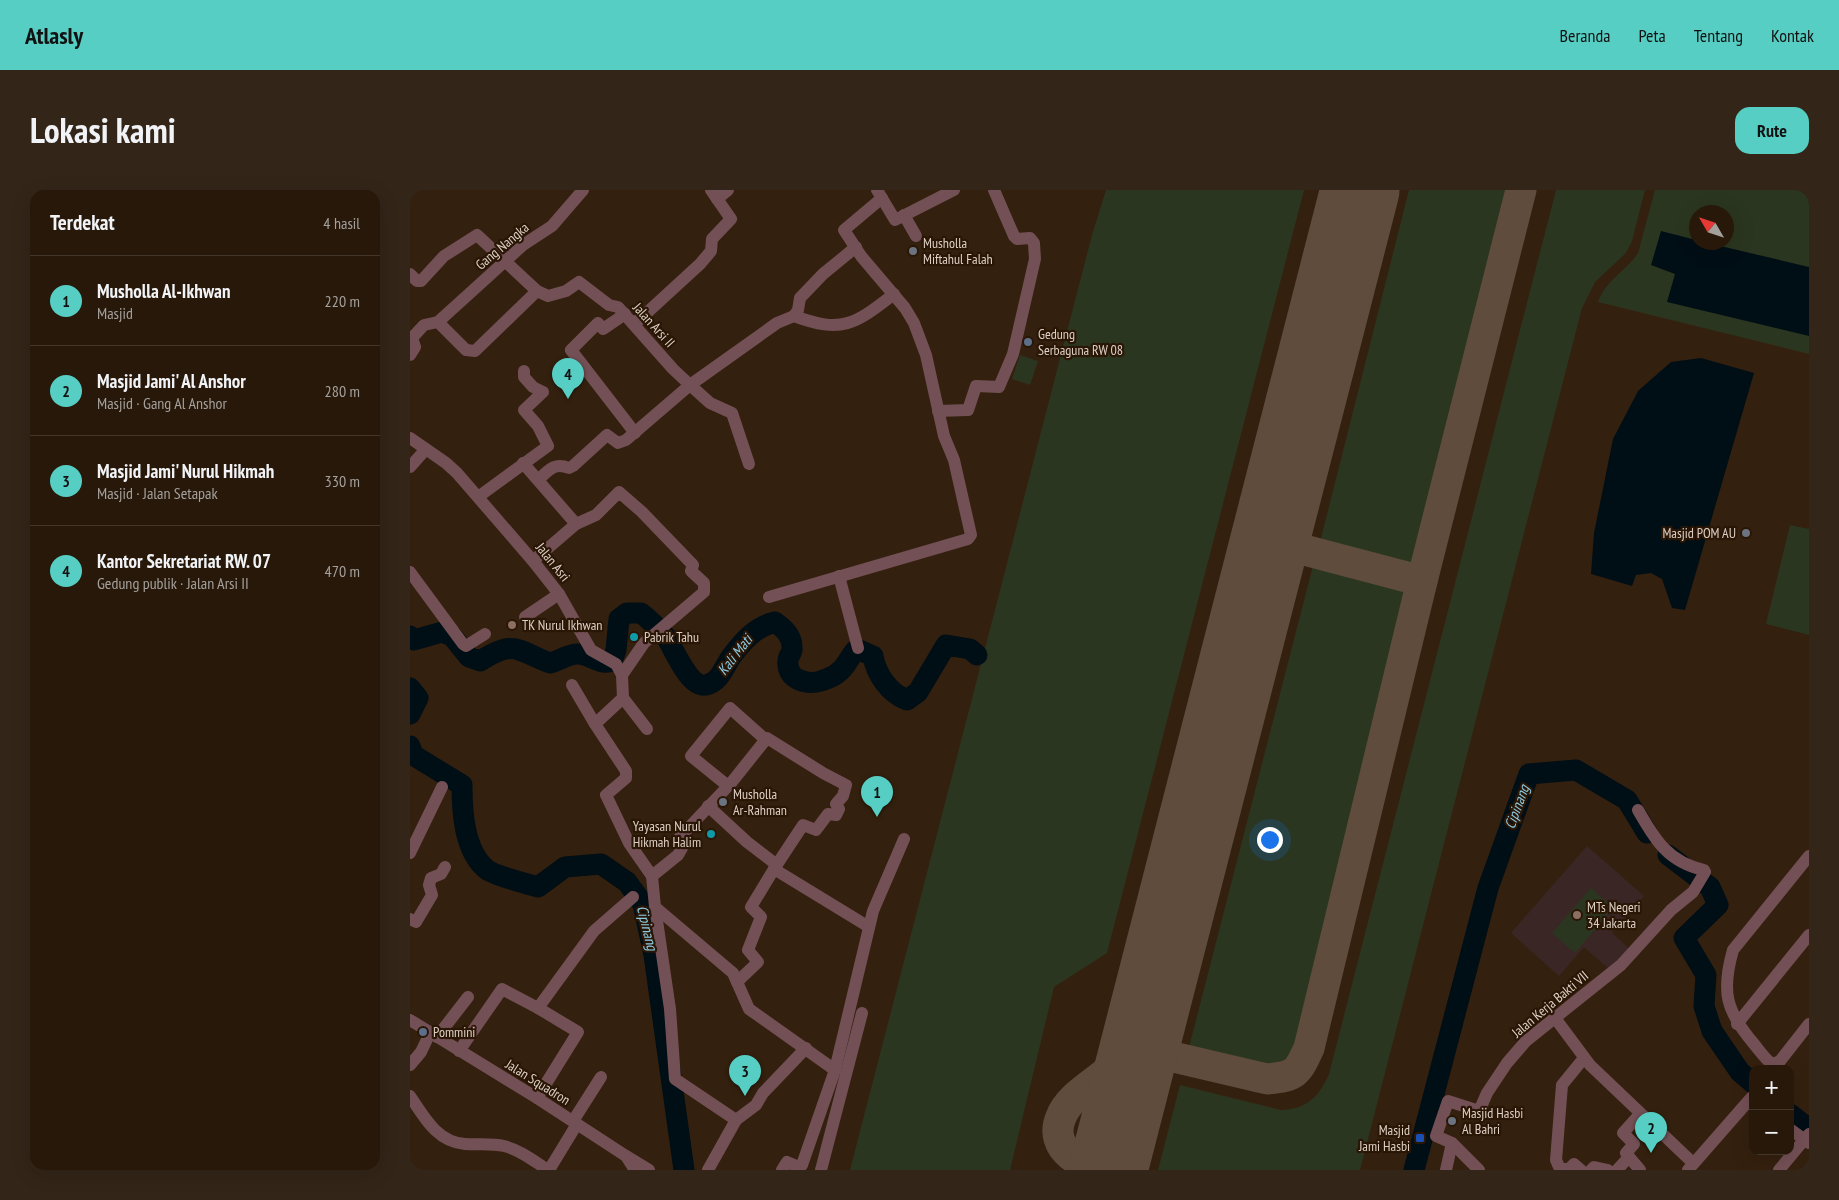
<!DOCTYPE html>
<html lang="id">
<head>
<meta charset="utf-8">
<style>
	:root { --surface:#27180a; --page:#332518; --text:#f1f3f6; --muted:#a4a09c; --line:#43372b; --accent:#56cec3 }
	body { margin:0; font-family:"PT Sans Narrow",sans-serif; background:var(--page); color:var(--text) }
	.controls { position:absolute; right:15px; bottom:15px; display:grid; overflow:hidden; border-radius:10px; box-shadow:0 5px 20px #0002 }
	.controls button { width:45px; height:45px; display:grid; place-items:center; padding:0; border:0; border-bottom:1px solid var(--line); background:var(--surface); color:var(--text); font:25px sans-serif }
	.compass { position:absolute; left:1279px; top:15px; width:45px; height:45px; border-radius:50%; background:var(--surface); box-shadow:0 5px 20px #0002; rotate:309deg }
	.you { position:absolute; left:859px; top:649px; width:18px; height:18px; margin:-12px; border:4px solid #fff; border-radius:50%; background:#1a73e8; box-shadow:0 0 0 8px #1a73e833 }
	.badge { display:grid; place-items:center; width:32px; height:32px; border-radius:50%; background:var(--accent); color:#111; font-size:16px; font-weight:700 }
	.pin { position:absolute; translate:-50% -41px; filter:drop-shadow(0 1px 2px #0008) }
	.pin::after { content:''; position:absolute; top:26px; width:18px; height:15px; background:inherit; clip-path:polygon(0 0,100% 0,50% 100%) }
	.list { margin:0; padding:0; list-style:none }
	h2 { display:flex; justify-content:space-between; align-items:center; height:65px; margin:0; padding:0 20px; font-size:21px }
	h2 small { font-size:16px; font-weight:400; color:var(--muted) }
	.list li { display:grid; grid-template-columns:32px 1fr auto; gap:15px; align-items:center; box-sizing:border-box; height:90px; padding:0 20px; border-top:1px solid var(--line) }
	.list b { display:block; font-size:19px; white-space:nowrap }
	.list p { margin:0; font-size:16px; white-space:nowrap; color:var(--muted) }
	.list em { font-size:16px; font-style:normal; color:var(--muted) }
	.map { position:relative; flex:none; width:1399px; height:980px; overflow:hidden; border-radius:15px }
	header { display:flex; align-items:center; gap:30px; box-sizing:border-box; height:70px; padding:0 25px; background:var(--accent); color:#111 }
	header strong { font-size:24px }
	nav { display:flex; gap:28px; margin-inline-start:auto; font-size:18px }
	.intro { display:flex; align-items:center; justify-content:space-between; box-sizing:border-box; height:120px; padding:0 30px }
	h1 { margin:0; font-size:35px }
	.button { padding:12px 22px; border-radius:15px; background:var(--accent); color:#111; font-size:18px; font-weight:700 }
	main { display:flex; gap:30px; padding:0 30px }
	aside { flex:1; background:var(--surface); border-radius:15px; box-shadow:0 5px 20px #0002 }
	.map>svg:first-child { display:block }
</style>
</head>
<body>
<header>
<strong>Atlasly</strong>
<nav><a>Beranda</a><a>Peta</a><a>Tentang</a><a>Kontak</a></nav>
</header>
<div class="intro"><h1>Lokasi kami</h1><a class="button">Rute</a></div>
<main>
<aside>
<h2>Terdekat<small>4 hasil</small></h2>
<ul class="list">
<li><span class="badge">1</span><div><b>Musholla Al-Ikhwan</b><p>Masjid</p></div><em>220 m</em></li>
<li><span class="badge">2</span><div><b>Masjid Jami' Al Anshor</b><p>Masjid · Gang Al Anshor</p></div><em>280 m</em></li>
<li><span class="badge">3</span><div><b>Masjid Jami' Nurul Hikmah</b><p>Masjid · Jalan Setapak</p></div><em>330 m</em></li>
<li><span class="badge">4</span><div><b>Kantor Sekretariat RW. 07</b><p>Gedung publik · Jalan Arsi II</p></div><em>470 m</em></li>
</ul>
</aside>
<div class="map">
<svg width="1399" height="980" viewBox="0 0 1399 980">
	<rect width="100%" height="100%" fill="#34200e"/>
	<polygon fill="#3a2725" points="1177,656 1234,706 1202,743 1222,761 1201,781 1174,757 1149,786 1101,743"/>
	<g fill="#2b3620" fill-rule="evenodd">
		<polygon points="696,0 894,0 697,763 644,797 600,980 440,980 682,45"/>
		<path d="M 999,0 L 1110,0 L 1023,345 L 899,858 C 894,869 891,880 880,886 C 860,897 798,875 776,869 L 906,364 L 912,365 L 907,364 Z"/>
		<path d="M 1146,0 L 1235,0 L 1222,51 L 1216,63 L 1185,92 L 1172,118 L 950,980 L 748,980 L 770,895 L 871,920 C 897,919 909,907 919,884 Z"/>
		<path d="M 1245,0 L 1399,0 L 1399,164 L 1188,112 C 1195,91 1216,81 1228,63 ZM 1286,22 L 1316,22 L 1316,52 L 1286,52 Z"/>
		<polygon points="610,165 628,171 620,195 602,189"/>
		<polygon points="1380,335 1399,339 1399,445 1356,434"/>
		<polygon points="1181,698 1203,718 1165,763 1142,743"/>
	</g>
	<g fill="#000e16">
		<polygon points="1251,41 1286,50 1286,52 1298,53 1399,77 1399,146 1257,112 1265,84 1241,75"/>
		<polygon points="1291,168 1344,183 1275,420 1262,418 1252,389 1241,383 1226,385 1222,396 1181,384 1184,343 1203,249 1228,201 1261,172"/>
	</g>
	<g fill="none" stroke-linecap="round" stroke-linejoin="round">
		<g stroke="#000e16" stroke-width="21">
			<path d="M 0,446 L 4,450 L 32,442 L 42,446 L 59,467 L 70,471 C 105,449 106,460 140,473 C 148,471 159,464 167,464 C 179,463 189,476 202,471 L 206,460 L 209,429 L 217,423 L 231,423 C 240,430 248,438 256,447 C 264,459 279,498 296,495 C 310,492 314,477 321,467 C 333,451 345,437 365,432 C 375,439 383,447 382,460 C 381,464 378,467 378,471 C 376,490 397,495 411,491 C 423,487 431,483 438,471 C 442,466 442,463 447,459 L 463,466 C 466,484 479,503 497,510 L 508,502 L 536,455 L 560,459 L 567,465"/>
			<polyline points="0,498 8,508 0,524"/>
			<path d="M 0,556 L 3,565 L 52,595 C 52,622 54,660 76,679 C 83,685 117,694 128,697 L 155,677 L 191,674 L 217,692 L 233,714 L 244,765 L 274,980"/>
			<polyline points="1258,665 1300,697 1308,715 1274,748 1296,785 1294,816 1302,841 1330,882 1343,893"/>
			<polyline points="1380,924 1399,939"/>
			<polyline points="1004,980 1078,698 1119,584 1166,580 1217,610 1237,643"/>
		</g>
		<g stroke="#5f4c3c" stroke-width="31">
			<polyline points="860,351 1012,391"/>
			<path d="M 729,859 L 857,889 C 886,886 887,884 899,858 L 1012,391 L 1111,0"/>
			<path d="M 721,892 C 725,921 739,962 703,976 C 673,980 637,959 651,927 C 660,904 689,892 705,874 C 720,855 731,833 741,811"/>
		</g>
		<polyline stroke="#5f4c3c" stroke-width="79" points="698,980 950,0"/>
		<g stroke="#735055" stroke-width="12">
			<polyline points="467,0 485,30 544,0"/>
			<polyline points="307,9 318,0"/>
			<polyline points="494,25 506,46"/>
			<polyline points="0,84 7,91 11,91 34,66 67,45 127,101"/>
			<polyline points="215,124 193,139 188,133 161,160 225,243"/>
			<path d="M 384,126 C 433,144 445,134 484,104"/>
			<polyline points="28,132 113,55 142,36 173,0"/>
			<polyline points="223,132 229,130 290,74 301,61 302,49 321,29 301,0"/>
			<polyline points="0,165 5,157 2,148 14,135 28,132 56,160 65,161 127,101 138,106 156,101 169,92 199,115 208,117 263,179 280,195 367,133 384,126 388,120 390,108 413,84 446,57"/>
			<polyline points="528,221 558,220 566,196 589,197 603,164 625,69 624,53 620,48 607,49 604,46 584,0"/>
			<polyline points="0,248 36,273 47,283 123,371 149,404 181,460 206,474 212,485 213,508 185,534 216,581 216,588 196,605 219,653 242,686 245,717 323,783 339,819 425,880"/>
			<polyline points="113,273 166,334"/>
			<polyline points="0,277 16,259"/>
			<path d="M 128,290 C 139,280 144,272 159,278 L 163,276 L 197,245 L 208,253 L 216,250 L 280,195 L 300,213 L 322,223 L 339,274"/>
			<polyline points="68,307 138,256 128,236 114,220 133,202 123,197 114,187 114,181"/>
			<polyline points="123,371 166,334 186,325 209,302 232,322 283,375 281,381 294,393 294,402 234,453 212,485"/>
			<polyline points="0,382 53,454 56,456 75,444"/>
			<polyline points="429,386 448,458"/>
			<polyline points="359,407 558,349 561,345 544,270 534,246 516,165 504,133 495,118 451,66 434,40 472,8"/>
			<polyline points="115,427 149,404"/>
			<polyline points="162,495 185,534"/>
			<polyline points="213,508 237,539"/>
			<polyline points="318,596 281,566 320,518 356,550"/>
			<polyline points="298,616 337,652 367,675"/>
			<polyline points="0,663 32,597"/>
			<path d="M 1399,666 L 1323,760 C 1311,802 1316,821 1344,854 C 1349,860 1355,869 1362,874 L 1370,871 L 1399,834"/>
			<polyline points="242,686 268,665 272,658 268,649 321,593 357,548 413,583 436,595 433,606 426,614 429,619 426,625 418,624 406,640 393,635 364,679"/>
			<polyline points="245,717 260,819 265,889 326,930"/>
			<polyline points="0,729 6,732 22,705 19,695 21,688 31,684 35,677"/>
			<polyline points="327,792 348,772 338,760 351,727 341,717 364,679 459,737"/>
			<polyline points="1145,828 1180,875 1283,973"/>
			<polyline points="1327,834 1399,745"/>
			<polyline points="27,847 58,807"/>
			<polyline points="49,861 92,799 128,818"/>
			<polyline points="0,875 11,862 20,843"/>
			<path d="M 0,906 C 14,927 27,952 55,954 C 68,955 81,953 94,956 C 110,960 124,971 138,980"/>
			<polyline points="127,908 168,842 128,818 184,741 223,707"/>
			<polyline points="326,930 346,915 353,903 396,858"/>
			<polyline points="163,931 191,887"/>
			<polyline points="1380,939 1399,953"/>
			<polyline points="216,966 239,980"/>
			<polyline points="1219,967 1230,980"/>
			<polyline points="139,980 167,934"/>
			<polyline points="298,980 326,930"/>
			<polyline points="372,980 377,972 389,977 392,975 425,880 463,721 494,649"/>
			<polyline points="411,980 452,823"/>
			<polyline points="1036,980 1042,953"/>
			<path d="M 1069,980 L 1042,953 L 1026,946 L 1038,911 L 1066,920 L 1070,919 L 1077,903 L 1097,873 L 1116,851 L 1211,775 L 1261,720 L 1283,702 L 1295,682 L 1294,680 C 1258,672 1245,650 1228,620"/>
			<polyline points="1171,980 1164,974 1159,979 1150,979 1146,970 1152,895 1174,868"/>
			<polyline points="1181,980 1184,977 1198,980"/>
			<polyline points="1207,980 1219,967 1216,963 1224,954 1213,943 1230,924"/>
			<polyline points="1278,980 1341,908 1343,909"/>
			<polyline points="1369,980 1399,944"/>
		</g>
		<polyline stroke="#735055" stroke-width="12" points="0,830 127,908 216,966 225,980"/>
	</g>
	<g fill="#6b7280" stroke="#2a1605" stroke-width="2">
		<circle cx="503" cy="61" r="5"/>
		<circle cx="1336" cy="343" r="5"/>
		<circle cx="313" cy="612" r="5"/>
		<circle cx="1042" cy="931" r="5"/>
	</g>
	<g fill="#5c6f8a" stroke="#2a1605" stroke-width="2">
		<circle cx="618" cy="152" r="5"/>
		<circle cx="13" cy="842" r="5"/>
	</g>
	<g fill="#8d6e63" stroke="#2a1605" stroke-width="2">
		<circle cx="102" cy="435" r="5"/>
		<circle cx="1167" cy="725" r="5"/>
	</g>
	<g fill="#0f9aa8" stroke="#2a1605" stroke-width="2">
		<circle cx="224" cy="447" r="5"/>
		<circle cx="301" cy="644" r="5"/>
	</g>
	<rect fill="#1a4fb4" stroke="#2a1605" stroke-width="2" x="1005" y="943" width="10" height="10" rx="2.5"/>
	<g text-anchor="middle" stroke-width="4.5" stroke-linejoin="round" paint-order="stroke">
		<g font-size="14" fill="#ded0c6" stroke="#2a1605" text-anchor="start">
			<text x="513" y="58">Musholla<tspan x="513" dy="16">Miftahul Falah</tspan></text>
			<text x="628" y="149">Gedung<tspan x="628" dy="16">Serbaguna RW 08</tspan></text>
			<text x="1326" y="348" text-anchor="end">Masjid POM AU</text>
			<text x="112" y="440">TK Nurul Ikhwan</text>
			<text x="234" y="452">Pabrik Tahu</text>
			<text x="323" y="609">Musholla<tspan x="323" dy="16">Ar-Rahman</tspan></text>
			<text x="291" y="641" text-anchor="end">Yayasan Nurul<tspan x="291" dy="16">Hikmah Halim</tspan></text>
			<text x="1177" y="722">MTs Negeri<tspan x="1177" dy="16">34 Jakarta</tspan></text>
			<text x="23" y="847">Pommini</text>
			<text x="1052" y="928">Masjid Hasbi<tspan x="1052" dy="16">Al Bahri</tspan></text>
			<text x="1000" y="945" text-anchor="end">Masjid<tspan x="1000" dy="16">Jami Hasbi</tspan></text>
		</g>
		<g font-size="14" fill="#ded0c6" stroke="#2a1605">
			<text transform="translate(92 56) rotate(-40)" y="5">Gang Nangka</text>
			<text transform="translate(244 135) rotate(48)" y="5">Jalan Arsi II</text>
			<text transform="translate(143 372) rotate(51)" y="5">Jalan Asri</text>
			<text transform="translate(1140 814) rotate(-40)" y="5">Jalan Kerja Bakti VII</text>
			<text transform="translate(128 892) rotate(32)" y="5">Jalan Squadron</text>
		</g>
		<g font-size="15" font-style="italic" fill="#8ccbe5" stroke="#2a1605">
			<text transform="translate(325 465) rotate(-52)" y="5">Kali Mati</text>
			<text transform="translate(1107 617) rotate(-70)" y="5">Cipinang</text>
			<text transform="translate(237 738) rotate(76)" y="5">Cipinang</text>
		</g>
	</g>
</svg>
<div class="controls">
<button>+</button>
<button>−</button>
</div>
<svg class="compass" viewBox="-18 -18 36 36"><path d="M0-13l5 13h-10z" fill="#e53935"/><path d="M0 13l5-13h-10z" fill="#a4a09c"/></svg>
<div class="you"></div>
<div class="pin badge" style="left:467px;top:627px">1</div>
<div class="pin badge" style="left:1241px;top:963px">2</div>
<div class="pin badge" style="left:335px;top:906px">3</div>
<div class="pin badge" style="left:158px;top:209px">4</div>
</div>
</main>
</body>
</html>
